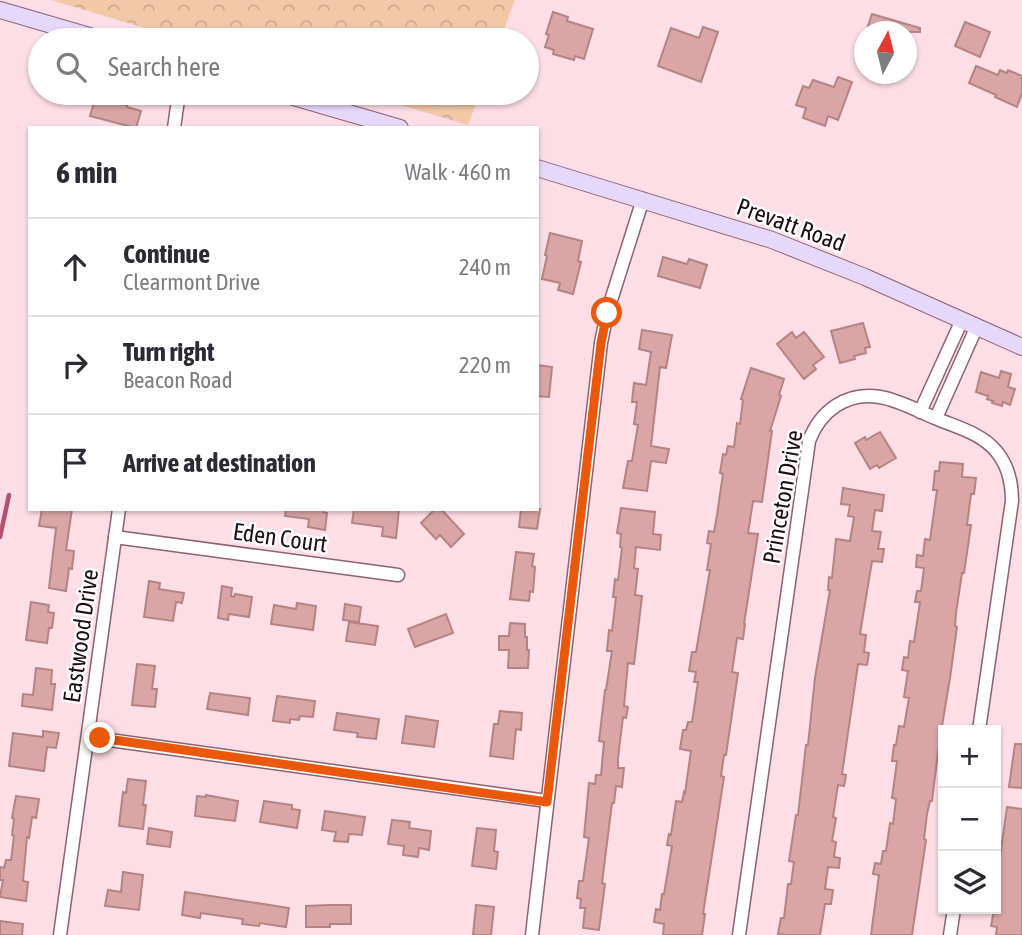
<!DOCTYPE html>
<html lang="en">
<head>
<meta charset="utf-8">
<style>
	:root { --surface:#fff; --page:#f7f7f7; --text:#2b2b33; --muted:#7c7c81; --line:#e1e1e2 }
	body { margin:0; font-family:"Asap Condensed",sans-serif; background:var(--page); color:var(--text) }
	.controls { position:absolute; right:21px; bottom:21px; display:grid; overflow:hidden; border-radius:0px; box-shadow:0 2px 5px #0004 }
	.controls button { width:63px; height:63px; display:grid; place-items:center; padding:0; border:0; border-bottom:2px solid var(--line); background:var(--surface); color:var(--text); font:35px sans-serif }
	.compass { position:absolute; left:854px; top:21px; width:63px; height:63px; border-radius:50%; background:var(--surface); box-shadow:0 2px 5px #0004; rotate:7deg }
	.stop { position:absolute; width:21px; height:21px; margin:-16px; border:5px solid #ea580c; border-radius:50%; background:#fff }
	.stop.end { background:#ea580c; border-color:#fff; box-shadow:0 2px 7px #0008 }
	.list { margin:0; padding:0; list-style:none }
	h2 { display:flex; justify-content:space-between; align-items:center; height:91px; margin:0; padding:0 28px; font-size:30px }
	h2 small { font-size:23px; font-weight:400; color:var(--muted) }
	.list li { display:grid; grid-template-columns:46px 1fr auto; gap:21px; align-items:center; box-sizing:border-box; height:98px; padding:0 28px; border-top:2px solid var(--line) }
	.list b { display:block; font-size:26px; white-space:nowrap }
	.list p { margin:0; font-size:23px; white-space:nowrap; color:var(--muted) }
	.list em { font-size:23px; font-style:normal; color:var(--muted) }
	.icon { flex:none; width:38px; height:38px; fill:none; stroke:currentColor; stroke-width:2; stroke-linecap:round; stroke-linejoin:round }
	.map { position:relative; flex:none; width:1022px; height:935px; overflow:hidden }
	.search { position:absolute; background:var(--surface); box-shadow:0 2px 5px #0004; left:28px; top:28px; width:511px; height:77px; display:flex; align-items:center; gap:18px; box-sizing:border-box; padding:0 24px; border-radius:38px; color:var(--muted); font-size:26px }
	.panel { position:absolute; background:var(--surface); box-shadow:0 2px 5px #0004; left:28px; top:126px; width:511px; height:385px; border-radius:0px }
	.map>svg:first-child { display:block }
</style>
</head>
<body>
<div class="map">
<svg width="1022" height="935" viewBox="0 0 1022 935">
	<defs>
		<pattern id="forest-crowns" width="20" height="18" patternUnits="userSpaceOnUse" patternTransform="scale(1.75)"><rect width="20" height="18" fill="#f2c8a6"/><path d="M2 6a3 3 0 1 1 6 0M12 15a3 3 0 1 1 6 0" fill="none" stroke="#cfab8e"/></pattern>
	</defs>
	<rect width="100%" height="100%" fill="#fddde6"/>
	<g fill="url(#forest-crowns)">
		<polygon points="51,0 515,0 500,40 185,40"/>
		<polygon points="360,93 480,93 468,125"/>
	</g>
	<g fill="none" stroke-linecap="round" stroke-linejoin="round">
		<polyline stroke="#b35073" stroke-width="4.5" points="0,537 9,495"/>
	</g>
	<g fill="#d9a6a5" stroke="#b48382" stroke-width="2">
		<polygon points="553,12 568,17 567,21 593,29 584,59 575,56 574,60 553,54 554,50 545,47 549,35 546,34"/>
		<polygon points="872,14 920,28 920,32 866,32"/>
		<polygon points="965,22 990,32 980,57 955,46"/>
		<polygon points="703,27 718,32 701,82 658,66 671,28 699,38"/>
		<polygon points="976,66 998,75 1000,70 1007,73 1008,70 1022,76 1022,93 1017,107 995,97 996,95 969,83"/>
		<polygon points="838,77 852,82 838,120 828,116 825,126 803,118 806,108 796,105 803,86 809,88 813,80 834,87"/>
		<polygon points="96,96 127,105 127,107 141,111 136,128 90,116"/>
		<polygon points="550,233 582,241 578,261 581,262 573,294 558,290 560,283 542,279 547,256 545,255"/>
		<polygon points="663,257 687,264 689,259 707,265 700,288 658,276"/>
		<polygon points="863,323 870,347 865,348 866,353 854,356 855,359 840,363 831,331"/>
		<polygon points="642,330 672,335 666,368 660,367 651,446 669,449 666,463 651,461 647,491 623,488 628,461 632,461 638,425 634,424 637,402 632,402 634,383 646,385 651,352 639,349"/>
		<polygon points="792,332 796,338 804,332 824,357 813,365 816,369 804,379 777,344"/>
		<polygon points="537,365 552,367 549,397 537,396"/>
		<polygon points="751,368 784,379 779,395 781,396 770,431 772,431 762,502 753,501 748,533 758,534 744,624 745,624 743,639 737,638 732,672 738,673 726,755 724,755 721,776 724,777 703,914 705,914 702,935 663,935 664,924 654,922 656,909 660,910 662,894 664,894 672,846 667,845 669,834 671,835 676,801 682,802 684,792 685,793 691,751 680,749 683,730 686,730 688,722 692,722 698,682 694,682 696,672 689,671 692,652 696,652 710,570 707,570 711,544 707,543 709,531 714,532 717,515 723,474 720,473 723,454 726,455 728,446 734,447 737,423 740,424 743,400 741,399"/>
		<polygon points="1001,371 1011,374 1008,387 1015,389 1010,405 1003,402 1002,406 992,403 993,401 987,399 988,396 976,392 981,372 999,378"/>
		<polygon points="880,432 896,458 879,468 877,465 870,469 855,443 865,437 866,440"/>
		<polygon points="940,462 963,464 962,477 976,478 974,494 971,494 967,525 971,525 964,573 962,573 956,613 955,626 957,627 950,678 939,744 932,801 930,801 927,814 924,839 926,840 912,935 871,935 879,875 873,874 875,863 881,864 883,851 886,851 890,823 893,824 896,799 892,798 897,761 892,761 894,745 896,745 899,726 904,727 909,698 904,697 908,671 902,670 904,657 908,658 910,641 914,642 920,602 915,602 917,591 921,591 924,568 916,567 917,555 923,556 925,539 930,540 937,490 933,490 935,471 939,471"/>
		<polygon points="843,488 884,495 882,511 875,510 872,531 881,532 878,549 884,549 882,562 872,561 860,634 866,635 864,652 869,653 867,665 858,664 842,774 846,775 844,786 838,785 833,817 836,818 832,841 836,842 834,857 840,858 839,868 828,867 825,889 833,890 831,904 825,904 820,935 787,935 778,934 781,918 784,918 788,884 791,884 794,862 789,861 796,815 798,815 806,745 808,745 815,678 830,590 828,590 829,577 832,578 836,539 850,541 854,517 848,516 850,505 841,504"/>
		<polygon points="621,508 655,512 653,534 661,535 660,550 636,547 634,568 638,569 635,595 642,596 634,664 628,663 624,706 628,707 626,718 623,717 618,758 618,768 624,768 622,787 616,786 614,803 612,803 602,883 605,884 599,930 583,928 585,908 580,908 581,899 577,898 579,881 583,881 589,838 584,837 589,783 595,784 596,775 601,775 604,742 599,741 605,690 606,690 612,651 607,651 609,630 612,631 616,597 613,597 615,579 618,580 622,548 620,547 621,534 617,533"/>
		<polygon points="42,509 72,509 66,550 74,551 72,569 69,568 66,591 49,588 56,528 39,526"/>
		<polygon points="286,509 324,509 323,512 327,513 325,530 308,527 309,519 285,516"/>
		<polygon points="354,509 399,509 396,538 382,536 383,527 352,523"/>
		<polygon points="435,509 441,509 464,534 451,547 440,535 436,539 421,523"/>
		<polygon points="521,509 540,509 537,529 519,527"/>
		<polygon points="516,552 534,554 532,566 535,567 533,592 530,591 529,601 510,599"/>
		<polygon points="149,581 160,583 159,589 184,593 182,603 176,602 173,621 144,617"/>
		<polygon points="222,586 232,588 231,596 234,597 235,594 252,597 249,617 229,614 228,620 218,618"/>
		<polygon points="31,602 49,605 48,612 54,613 52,628 49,628 47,643 26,640"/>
		<polygon points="297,603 316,606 313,630 271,624 274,605 296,609"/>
		<polygon points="345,604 361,607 359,622 343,620"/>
		<polygon points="446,614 453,633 415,647 408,629"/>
		<polygon points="349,622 378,626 375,645 346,641"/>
		<polygon points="510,623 525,624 525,637 527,637 527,650 529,650 528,668 508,668 509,650 499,650 499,636 509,636"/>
		<polygon points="137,664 155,666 152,689 157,689 155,707 132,705"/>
		<polygon points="36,668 52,670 51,684 55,684 52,710 22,706 23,694 33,695"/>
		<polygon points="210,693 250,698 248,715 207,709"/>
		<polygon points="277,696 315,701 313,717 300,716 299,720 290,719 290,723 273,721"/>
		<polygon points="500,711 522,713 521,730 516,729 513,759 490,756 494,724 498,724"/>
		<polygon points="337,713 379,719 376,739 357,737 358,733 334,730"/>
		<polygon points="406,716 438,721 434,747 402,743"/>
		<polygon points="43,731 59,733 56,748 47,747 44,771 9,766 13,733 43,737"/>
		<polygon points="1015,744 1022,744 1022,788 1009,787"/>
		<polygon points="128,779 146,781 143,805 146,805 143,829 119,826 123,792 126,793"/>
		<polygon points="206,795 238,801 235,821 195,816 197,796 206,797"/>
		<polygon points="16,796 39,799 36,818 32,817 29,838 27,837 23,881 28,882 26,901 0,897 3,880 0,880 0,867 4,868 6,860 11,860 14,836 12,835 14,819 12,818"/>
		<polygon points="264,801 292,805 292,809 300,810 297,828 260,822"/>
		<polygon points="1007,807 1022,809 1022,935 996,935 997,927 991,926 994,910 996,911 996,885"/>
		<polygon points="325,811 365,817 362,835 349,834 348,842 334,841 336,832 322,830"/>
		<polygon points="392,820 410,822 409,828 431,831 429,850 419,848 418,857 403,855 404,846 388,844"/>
		<polygon points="149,828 172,832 170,847 147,844"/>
		<polygon points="477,828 496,830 494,851 498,852 496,869 472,866"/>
		<polygon points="123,872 143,875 139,910 105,906 108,890 121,892"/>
		<polygon points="185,892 289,908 286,927 260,923 259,926 242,924 243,919 201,913 200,918 182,915"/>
		<polygon points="329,905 351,905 351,924 330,924 330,927 306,927 306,906"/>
		<polygon points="476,905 494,907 491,935 473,935"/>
		<polygon points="0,921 23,924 22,935 0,935"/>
	</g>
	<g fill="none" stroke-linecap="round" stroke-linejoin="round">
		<g stroke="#8e616e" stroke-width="15">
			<g id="street">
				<polyline points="174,128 179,93"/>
				<polyline points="920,412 962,320"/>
				<polyline points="936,418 977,326"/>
				<polyline points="115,537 398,575"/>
				<polyline points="88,737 547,801"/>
				<polyline points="60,935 119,509"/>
				<polyline points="532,935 601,343 607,313 643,199"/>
				<path d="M 739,935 L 809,441 C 820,411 847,391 880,397 C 899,400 918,411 935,418 C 956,427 981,433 996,451 C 1008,465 1012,482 1012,501 L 979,730"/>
				<polyline points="950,935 954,909"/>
			</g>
		</g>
		<g stroke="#8e616e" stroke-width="18">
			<g id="secondary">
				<polyline points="0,10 103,40"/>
				<polyline points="280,93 400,128"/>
				<polyline points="537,168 772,240 865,277 1022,347"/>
			</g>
		</g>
		<use href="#street" stroke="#fff" stroke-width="12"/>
		<use href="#secondary" stroke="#e6d8fa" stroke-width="16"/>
	</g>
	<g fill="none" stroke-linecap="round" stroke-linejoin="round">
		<polyline stroke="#ea580c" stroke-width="9" points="100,738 547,802 601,343 607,313"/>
	</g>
	<g text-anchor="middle" stroke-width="5" stroke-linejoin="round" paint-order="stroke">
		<g font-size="24" fill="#1f0e13" stroke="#fff">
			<text transform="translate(791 225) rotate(20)" y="8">Prevatt Road</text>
			<text transform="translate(783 497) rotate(-80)" y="8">Princeton Drive</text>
			<text transform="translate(280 538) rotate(8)" y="8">Eden Court</text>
			<text transform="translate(81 636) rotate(-82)" y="8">Eastwood Drive</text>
		</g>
	</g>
</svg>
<div class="controls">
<button>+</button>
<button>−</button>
<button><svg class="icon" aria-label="layers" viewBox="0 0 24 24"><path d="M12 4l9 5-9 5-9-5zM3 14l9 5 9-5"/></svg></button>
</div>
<svg class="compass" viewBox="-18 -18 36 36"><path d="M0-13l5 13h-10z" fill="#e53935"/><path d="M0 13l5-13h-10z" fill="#7c7c81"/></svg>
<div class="stop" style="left:607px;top:313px"></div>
<div class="stop end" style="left:100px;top:738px"></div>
<div class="search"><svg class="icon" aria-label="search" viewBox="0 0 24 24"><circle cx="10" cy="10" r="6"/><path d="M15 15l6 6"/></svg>Search here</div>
<section class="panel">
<h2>6 min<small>Walk · 460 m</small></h2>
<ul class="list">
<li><svg class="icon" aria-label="ahead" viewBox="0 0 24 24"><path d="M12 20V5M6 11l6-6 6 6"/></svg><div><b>Continue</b><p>Clearmont Drive</p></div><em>240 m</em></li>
<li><svg class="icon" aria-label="right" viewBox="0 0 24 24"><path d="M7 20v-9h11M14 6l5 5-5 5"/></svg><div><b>Turn right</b><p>Beacon Road</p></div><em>220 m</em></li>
<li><svg class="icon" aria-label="arrive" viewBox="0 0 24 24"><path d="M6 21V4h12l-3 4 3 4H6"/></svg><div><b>Arrive at destination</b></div></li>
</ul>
</section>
</div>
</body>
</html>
